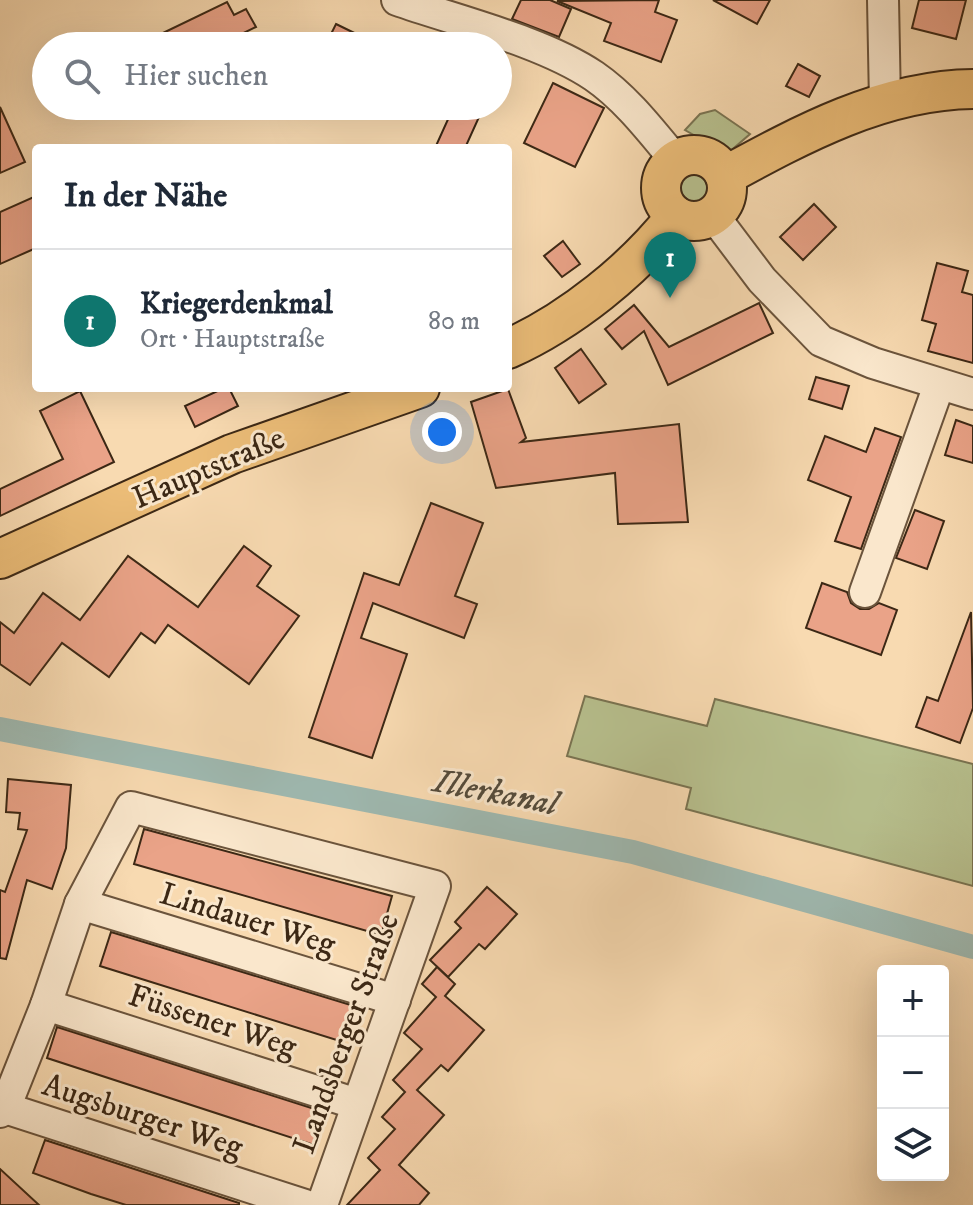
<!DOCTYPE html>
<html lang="de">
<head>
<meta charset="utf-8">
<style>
	:root { --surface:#fff; --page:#f6f6f7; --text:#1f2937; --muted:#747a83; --line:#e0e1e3; --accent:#0f766e }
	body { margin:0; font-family:"IM FELL DW Pica",serif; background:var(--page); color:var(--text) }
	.controls { position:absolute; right:24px; bottom:24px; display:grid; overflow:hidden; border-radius:8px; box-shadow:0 8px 32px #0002 }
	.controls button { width:72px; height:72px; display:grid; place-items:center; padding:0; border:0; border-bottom:2px solid var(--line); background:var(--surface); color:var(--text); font:40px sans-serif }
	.you { position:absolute; left:442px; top:432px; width:28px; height:28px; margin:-20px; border:6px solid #fff; border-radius:50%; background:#1a73e8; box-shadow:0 0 0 12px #1a73e833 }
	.badge { display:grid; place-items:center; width:52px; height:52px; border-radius:50%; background:var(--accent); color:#fff; font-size:26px; font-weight:700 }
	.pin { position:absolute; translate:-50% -66px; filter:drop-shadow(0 2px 4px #0008) }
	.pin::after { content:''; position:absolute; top:42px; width:28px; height:24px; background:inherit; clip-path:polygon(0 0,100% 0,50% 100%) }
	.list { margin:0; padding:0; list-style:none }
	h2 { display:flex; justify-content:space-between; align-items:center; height:104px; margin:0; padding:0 32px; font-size:34px }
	h2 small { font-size:26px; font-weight:400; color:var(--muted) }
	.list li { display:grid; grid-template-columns:52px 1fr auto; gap:24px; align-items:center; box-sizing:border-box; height:144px; padding:0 32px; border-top:2px solid var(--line) }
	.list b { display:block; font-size:30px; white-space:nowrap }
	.list p { margin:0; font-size:26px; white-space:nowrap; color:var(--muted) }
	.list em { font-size:26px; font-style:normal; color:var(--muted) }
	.icon { flex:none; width:44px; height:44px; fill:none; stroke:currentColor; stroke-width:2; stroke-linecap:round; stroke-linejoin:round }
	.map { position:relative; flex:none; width:973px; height:1205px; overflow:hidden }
	.search { position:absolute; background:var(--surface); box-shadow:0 8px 32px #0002; left:32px; top:32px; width:480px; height:88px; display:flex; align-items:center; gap:20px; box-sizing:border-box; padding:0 28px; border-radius:44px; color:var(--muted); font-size:30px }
	.panel { position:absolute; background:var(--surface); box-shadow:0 8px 32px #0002; left:32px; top:144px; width:480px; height:248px; border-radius:8px }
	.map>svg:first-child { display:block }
</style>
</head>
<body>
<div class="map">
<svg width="973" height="1205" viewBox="0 0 973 1205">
	<rect width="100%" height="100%" fill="#f8dab1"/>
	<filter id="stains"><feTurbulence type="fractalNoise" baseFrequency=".0025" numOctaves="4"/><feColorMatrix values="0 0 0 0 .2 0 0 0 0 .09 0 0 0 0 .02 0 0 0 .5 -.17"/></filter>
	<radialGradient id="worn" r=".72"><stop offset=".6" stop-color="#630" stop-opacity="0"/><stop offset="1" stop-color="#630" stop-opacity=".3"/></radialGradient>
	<g fill="#b8c18f" stroke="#7a7452" stroke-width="2">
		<polygon points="715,110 750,134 727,154 685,130 700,114"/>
		<circle cx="696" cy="186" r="16"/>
		<polygon points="585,696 707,726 715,699 973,764 973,886 686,809 691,788 567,756"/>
	</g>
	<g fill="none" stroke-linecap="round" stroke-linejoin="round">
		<polyline stroke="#9fbab2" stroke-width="24" points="0,729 633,852 973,947"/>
	</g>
	<g fill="#eaa388" stroke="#3c2815" stroke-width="2">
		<polygon points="521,0 550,0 571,9 559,37 512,19"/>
		<polygon points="659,0 655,12 677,20 661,62 604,41 611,23 557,1"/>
		<polygon points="713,0 770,0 757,24"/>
		<polygon points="919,0 966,0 956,39 912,28"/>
		<polygon points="227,2 234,15 246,9 256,27 217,46 136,46"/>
		<polygon points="336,24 381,46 325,46"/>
		<polygon points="798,64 820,76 809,97 786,86"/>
		<polygon points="553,83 604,108 575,167 524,143"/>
		<polygon points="454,106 484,106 465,148 435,148"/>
		<polygon points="0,107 25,162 0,173"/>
		<polygon points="36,196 36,248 0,264 0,212"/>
		<polygon points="814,204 836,227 803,260 780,237"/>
		<polygon points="563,241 580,264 562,277 544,256"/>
		<polygon points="937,263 968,271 962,292 973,295 973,363 928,351 936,324 922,320"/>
		<polygon points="759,303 773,333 668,385 644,331 622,349 605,329 634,305 669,347"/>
		<polygon points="581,349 606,384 579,403 555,368"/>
		<polygon points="816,377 849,386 842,409 809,399"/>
		<polygon points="224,388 229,388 238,406 195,427 185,406"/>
		<polygon points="508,389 526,438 521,442 679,424 688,522 618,524 615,473 496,488 471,402"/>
		<polygon points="80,391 114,462 0,516 0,489 63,459 40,411"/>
		<polygon points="956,420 973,426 973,463 945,455"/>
		<polygon points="875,428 901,437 861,549 835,541 851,497 808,480 825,436 866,452"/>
		<polygon points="431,503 483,523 455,596 477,604 464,638 373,603 361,638 407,654 372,758 309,737 364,573 399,585"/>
		<polygon points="915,510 944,521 927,569 896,558"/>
		<polygon points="244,546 271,566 257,586 299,616 249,684 168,625 155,643 141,633 109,677 62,643 30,685 0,664 0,622 14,633 43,593 80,620 128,556 198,607"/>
		<polygon points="822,583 847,592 851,603 860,609 869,609 879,603 897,610 881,655 806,628"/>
		<polygon points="971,612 973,708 960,743 916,727 927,697 938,701"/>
		<polygon points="8,779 71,785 66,848 52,889 27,880 6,959 0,958 0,890 5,892 27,830 18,829 20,813 6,812"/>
		<polygon points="144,829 392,896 381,935 134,864"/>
		<polygon points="487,887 517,914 485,949 479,944 448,977 430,960 461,928 455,922"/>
		<polygon points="111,932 354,1006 343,1042 100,966"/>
		<polygon points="437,967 455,984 445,996 484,1030 448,1071 441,1065 417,1090 444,1115 399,1165 429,1193 419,1205 347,1205 380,1170 368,1158 395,1129 382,1117 405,1092 393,1080 422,1049 404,1033 436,997 422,984"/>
		<polygon points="57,1027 324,1112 314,1145 47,1058"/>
		<polygon points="45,1140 239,1203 239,1205 126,1205 91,1194 33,1173"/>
		<polygon points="0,1169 39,1205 0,1205"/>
	</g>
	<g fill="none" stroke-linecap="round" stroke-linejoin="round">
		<g stroke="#6b543c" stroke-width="34">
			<g id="minor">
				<path d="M 397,0 C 457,21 542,41 594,76 C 626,98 651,131 676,161"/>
				<polyline points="883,0 885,102"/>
				<polyline points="713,215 762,280 821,341 873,363 973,394"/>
				<polyline points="865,592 939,385"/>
				<polyline points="80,904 395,1000"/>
				<polyline points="46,1005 357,1104"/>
				<polyline points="5,1108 305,1205"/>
				<polyline points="0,1112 5,1108 46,1005 80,904 131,807 435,886 322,1205"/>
			</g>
		</g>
		<g stroke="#3c2815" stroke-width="42">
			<g id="major">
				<circle cx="694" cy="188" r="33"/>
				<path d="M 725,176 C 802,134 883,90 973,89"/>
				<path d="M 508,349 C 570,321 634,270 676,216"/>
				<polyline points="0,559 232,454 420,388"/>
			</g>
		</g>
		<use href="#minor" stroke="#fae7cc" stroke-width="30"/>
		<use href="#major" stroke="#ecbd78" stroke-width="38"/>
	</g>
	<g text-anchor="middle" stroke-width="6" stroke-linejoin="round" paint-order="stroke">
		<g font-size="32" fill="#3c2815" stroke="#fae7cc">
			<text transform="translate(208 467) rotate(-23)" y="11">Hauptstraße</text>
			<text transform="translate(248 918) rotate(17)" y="11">Lindauer Weg</text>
			<text transform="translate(213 1020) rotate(18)" y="11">Füssener Weg</text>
			<text transform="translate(345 1033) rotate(-70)" y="11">Landsberger Straße</text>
			<text transform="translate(143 1115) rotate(18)" y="11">Augsburger Weg</text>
		</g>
		<g font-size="34" font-style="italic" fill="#554c3c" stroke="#fae7cc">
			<text transform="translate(496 791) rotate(11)" y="12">Illerkanal</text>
		</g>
	</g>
	<rect width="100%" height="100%" filter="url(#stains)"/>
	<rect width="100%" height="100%" fill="url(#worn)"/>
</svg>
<div class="controls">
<button>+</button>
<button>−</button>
<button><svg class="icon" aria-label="layers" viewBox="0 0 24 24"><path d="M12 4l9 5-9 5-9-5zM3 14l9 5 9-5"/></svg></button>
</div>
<div class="you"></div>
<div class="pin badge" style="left:670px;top:298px">1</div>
<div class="search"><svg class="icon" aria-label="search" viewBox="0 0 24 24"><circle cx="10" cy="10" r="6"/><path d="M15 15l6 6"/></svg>Hier suchen</div>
<section class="panel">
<h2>In der Nähe<small></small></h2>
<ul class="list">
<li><span class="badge">1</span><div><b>Kriegerdenkmal</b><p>Ort · Hauptstraße</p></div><em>80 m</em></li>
</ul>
</section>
</div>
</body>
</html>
